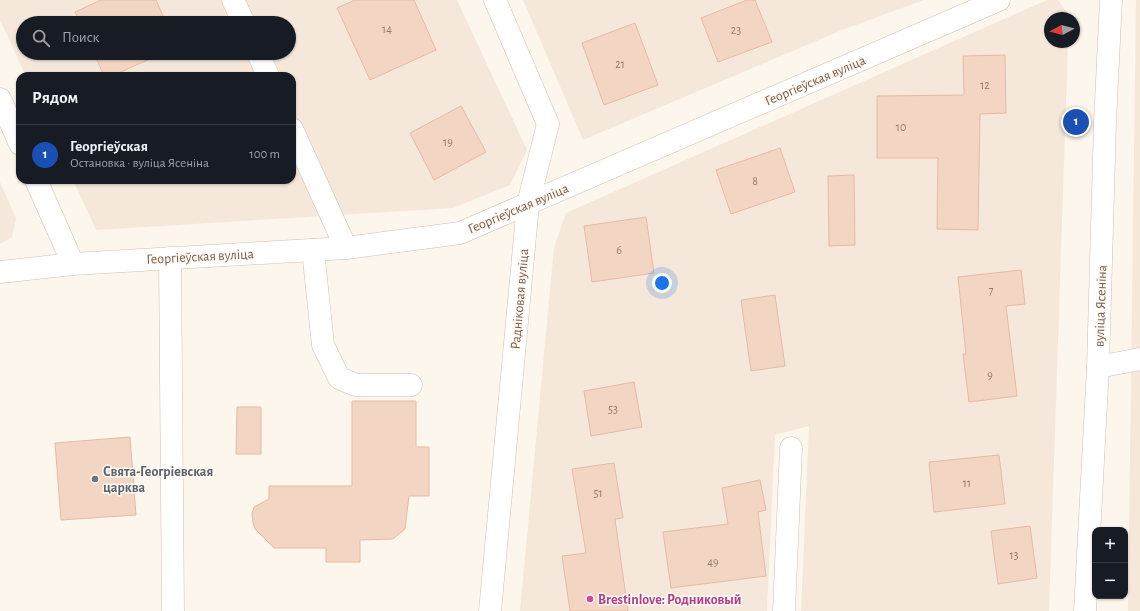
<!DOCTYPE html>
<html lang="ru">
<head>
<meta charset="utf-8">
<style>
	:root { --surface:#171b24; --page:#20242c; --text:#f1f3f6; --muted:#9ea1a6; --line:#363941; --accent:#7c3aed }
	body { margin:0; font-family:"Alegreya Sans",sans-serif; background:var(--page); color:var(--text) }
	.controls { position:absolute; right:12px; bottom:12px; display:grid; overflow:hidden; border-radius:8px; box-shadow:0 1px 3px #0004 }
	.controls button { width:36px; height:36px; display:grid; place-items:center; padding:0; border:0; border-bottom:1px solid var(--line); background:var(--surface); color:var(--text); font:20px sans-serif }
	.compass { position:absolute; left:1044px; top:12px; width:36px; height:36px; border-radius:50%; background:var(--surface); box-shadow:0 1px 3px #0004; rotate:263deg }
	.you { position:absolute; left:662px; top:283px; width:14px; height:14px; margin:-10px; border:3px solid #fff; border-radius:50%; background:#1a73e8; box-shadow:0 0 0 6px #1a73e833 }
	.badge { display:grid; place-items:center; width:26px; height:26px; border-radius:50%; background:var(--accent); color:#fff; font-size:13px; font-weight:700 }
	.pin { position:absolute; translate:-50% -50%; border:2px solid #fff; box-shadow:0 1px 4px #0006 }
	.list { margin:0; padding:0; list-style:none }
	h2 { display:flex; justify-content:space-between; align-items:center; height:52px; margin:0; padding:0 16px; font-size:17px }
	h2 small { font-size:13px; font-weight:400; color:var(--muted) }
	.list li { display:grid; grid-template-columns:26px 1fr auto; gap:12px; align-items:center; box-sizing:border-box; height:60px; padding:0 16px; border-top:1px solid var(--line) }
	.list b { display:block; font-size:15px; white-space:nowrap }
	.list p { margin:0; font-size:13px; white-space:nowrap; color:var(--muted) }
	.list em { font-size:13px; font-style:normal; color:var(--muted) }
	.icon { flex:none; width:22px; height:22px; fill:none; stroke:currentColor; stroke-width:2; stroke-linecap:round; stroke-linejoin:round }
	.map { position:relative; flex:none; width:1140px; height:611px; overflow:hidden }
	.search { position:absolute; background:var(--surface); box-shadow:0 1px 3px #0004; left:16px; top:16px; width:280px; height:44px; display:flex; align-items:center; gap:10px; box-sizing:border-box; padding:0 14px; border-radius:22px; color:var(--muted); font-size:15px }
	.panel { position:absolute; background:var(--surface); box-shadow:0 1px 3px #0004; left:16px; top:72px; width:280px; height:112px; border-radius:12px }
	.map>svg:first-child { display:block }
</style>
</head>
<body>
<div class="map">
<svg width="1140" height="611" viewBox="0 0 1140 611">
	<rect width="100%" height="100%" fill="#fdf6ec"/>
	<g fill="#f5e8da" fill-rule="evenodd">
		<path d="M 0,0 L 457,0 L 527,150 L 510,185 L 453,208 L 96,230 L 73,180 L 292,180 L 292,76 L 26,76 L 0,20 ZM 23,23 L 289,23 L 289,53 L 23,53 Z"/>
		<polygon points="523,0 924,0 842,30 583,140"/>
		<polygon points="1047,0 1058,0 1069,15 1069,18 1050,18 1050,42 1068,42 1049,611 801,611 809,426 775,435 767,611 520,611 554,247 566,213"/>
		<polygon points="1136,0 1140,0 1140,611 1128,611"/>
		<polygon points="0,182 16,218 12,237 0,244"/>
	</g>
	<g fill="#f3d5c3" stroke="#e6bba3">
		<polygon points="101,0 156,0 166,23 80,23 75,12"/>
		<polygon points="355,0 414,0 436,50 370,80 337,8"/>
		<polygon points="747,0 755,0 772,42 718,62 701,18"/>
		<polygon points="635,23 658,85 604,105 582,43"/>
		<polygon points="94,53 163,53 112,76 104,76"/>
		<polygon points="1005,55 1006,113 980,114 978,230 937,229 938,158 877,158 877,96 964,95 963,56"/>
		<polygon points="461,106 486,152 434,180 410,133"/>
		<polygon points="780,148 795,192 731,214 716,170"/>
		<polygon points="854,175 855,245 829,246 828,176"/>
		<polygon points="646,217 654,273 592,282 584,226"/>
		<polygon points="1021,270 1025,304 1006,306 1017,396 969,402 963,354 966,354 958,277"/>
		<polygon points="775,295 785,366 751,371 741,300"/>
		<polygon points="634,382 642,427 591,436 584,391"/>
		<polygon points="352,401 416,401 416,447 429,447 429,496 409,496 405,529 393,539 360,540 360,562 326,562 326,548 274,548 255,529 253,523 252,514 254,507 269,499 269,486 352,486"/>
		<polygon points="237,407 261,407 261,454 236,454"/>
		<polygon points="130,437 136,515 61,520 55,443"/>
		<polygon points="999,455 1005,504 934,512 929,462"/>
		<polygon points="614,463 623,518 615,519 628,611 570,611 562,556 586,553 572,469"/>
		<polygon points="760,480 766,510 758,512 766,576 671,588 663,532 728,524 722,488"/>
		<polygon points="1030,526 1037,578 998,584 991,531"/>
	</g>
	<g fill="none" stroke-linecap="round" stroke-linejoin="round">
		<g stroke="#d1beb0" stroke-width="23">
			<g id="minor">
				<polyline points="233,0 244,23"/>
				<polyline points="258,53 268,76"/>
				<polyline points="0,99 20,144"/>
				<polyline points="292,129 346,248"/>
				<polyline points="36,180 73,264"/>
				<polyline points="313,250 323,345 339,378 356,385 411,385"/>
				<polyline points="170,258 173,611"/>
				<polyline points="0,272 73,264 346,248 460,233 999,0"/>
				<polyline points="1098,367 1140,359"/>
				<polyline points="490,611 528,204 548,124 495,0"/>
				<polyline points="784,611 791,448"/>
				<polyline points="1085,611 1098,367 1105,122 1111,0"/>
			</g>
		</g>
		<use href="#minor" stroke="#fff" stroke-width="22"/>
	</g>
	<circle fill="#6b7280" stroke="#fffaf3" stroke-width="1.5" cx="95" cy="479" r="4"/>
	<circle fill="#d1479c" stroke="#fffaf3" stroke-width="1.5" cx="590" cy="599" r="4"/>
	<g text-anchor="middle" stroke-width="3" stroke-linejoin="round" paint-order="stroke">
		<g font-size="12" fill="#987a6a">
			<text x="387" y="33">14</text>
			<text x="736" y="34">23</text>
			<text x="620" y="68">21</text>
			<text x="985" y="89">12</text>
			<text x="901" y="131">10</text>
			<text x="448" y="146">19</text>
			<text x="755" y="185">8</text>
			<text x="619" y="254">6</text>
			<text x="991" y="294">7</text>
			<text x="990" y="379">9</text>
			<text x="613" y="413">53</text>
			<text x="967" y="487">11</text>
			<text x="598" y="497">51</text>
			<text x="1014" y="559">13</text>
			<text x="713" y="566">49</text>
		</g>
		<g font-size="14" fill="#7a5c4d" stroke="#fffaf3">
			<text transform="translate(815 80) rotate(-23)" y="5">Георгіеўская вуліца</text>
			<text transform="translate(518 208) rotate(-23)" y="5">Георгіеўская вуліца</text>
			<text transform="translate(200 256) rotate(-3)" y="5">Георгіеўская вуліца</text>
			<text transform="translate(519 299) rotate(-85)" y="5">Радніковая вуліца</text>
			<text transform="translate(1100 306) rotate(-88)" y="5">вуліца Ясеніна</text>
		</g>
		<g font-size="14" font-weight="bold" fill="#5b616d" stroke="#fffaf3" text-anchor="start">
			<text x="103" y="476">Свята-Геогріевская<tspan x="103" dy="16">царква</tspan></text>
		</g>
		<g font-size="14" font-weight="bold" fill="#b23c85" stroke="#fffaf3" text-anchor="start">
			<text x="598" y="604">Brestinlove: Родниковый</text>
		</g>
	</g>
</svg>
<div class="controls">
<button>+</button>
<button>−</button>
</div>
<svg class="compass" viewBox="-18 -18 36 36"><path d="M0-13l5 13h-10z" fill="#e53935"/><path d="M0 13l5-13h-10z" fill="#9ea1a6"/></svg>
<div class="you"></div>
<div class="pin badge" style="left:1076px;top:122px;background:#1a4fb4">1</div>
<div class="search"><svg class="icon" aria-label="search" viewBox="0 0 24 24"><circle cx="10" cy="10" r="6"/><path d="M15 15l6 6"/></svg>Поиск</div>
<section class="panel">
<h2>Рядом<small></small></h2>
<ul class="list">
<li><span class="badge" style="background:#1a4fb4">1</span><div><b>Георгіеўская</b><p>Остановка · вуліца Ясеніна</p></div><em>100 m</em></li>
</ul>
</section>
</div>
</body>
</html>
